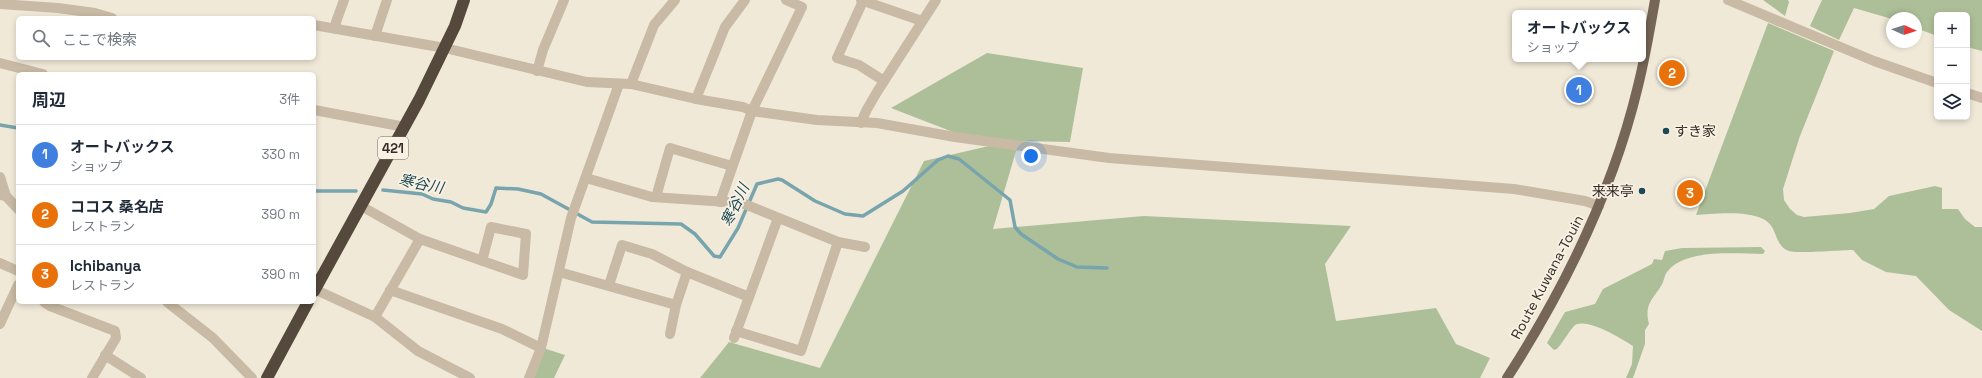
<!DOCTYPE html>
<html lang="ja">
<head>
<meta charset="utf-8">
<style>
	:root { --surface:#fff; --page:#f2f2f3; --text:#1f2937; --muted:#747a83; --line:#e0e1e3; --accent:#111827 }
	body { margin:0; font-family:"Space Grotesk","Noto Sans JP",sans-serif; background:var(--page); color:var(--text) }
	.controls { position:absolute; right:12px; top:12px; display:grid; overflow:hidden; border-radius:6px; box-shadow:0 2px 6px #0003 }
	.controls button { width:36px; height:36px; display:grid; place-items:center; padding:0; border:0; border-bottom:1px solid var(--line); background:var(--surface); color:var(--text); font:20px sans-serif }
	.compass { position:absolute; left:1886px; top:12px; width:36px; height:36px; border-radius:50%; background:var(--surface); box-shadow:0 2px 6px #0003; rotate:93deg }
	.you { position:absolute; left:1031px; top:156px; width:14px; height:14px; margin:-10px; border:3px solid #fff; border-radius:50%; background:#1a73e8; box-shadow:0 0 0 6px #1a73e833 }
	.badge { display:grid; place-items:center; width:26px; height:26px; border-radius:50%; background:var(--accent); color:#fff; font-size:13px; font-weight:700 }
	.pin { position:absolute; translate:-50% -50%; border:2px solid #fff; box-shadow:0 1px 4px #0006 }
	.popup { position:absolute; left:1512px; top:10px; width:134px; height:52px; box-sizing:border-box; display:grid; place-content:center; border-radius:6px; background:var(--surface); filter:drop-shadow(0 1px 3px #0005); font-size:13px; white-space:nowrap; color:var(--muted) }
	.popup b { font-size:15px; color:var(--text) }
	.popup::after { content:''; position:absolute; left:50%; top:100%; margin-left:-8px; border:8px solid transparent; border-top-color:var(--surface) }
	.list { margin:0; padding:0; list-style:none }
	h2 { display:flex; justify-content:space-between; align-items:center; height:52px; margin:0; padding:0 16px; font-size:17px }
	h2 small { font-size:13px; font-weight:400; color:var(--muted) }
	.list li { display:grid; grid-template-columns:26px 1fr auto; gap:12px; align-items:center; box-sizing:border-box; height:60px; padding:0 16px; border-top:1px solid var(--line) }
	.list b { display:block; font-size:15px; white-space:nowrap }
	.list p { margin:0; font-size:13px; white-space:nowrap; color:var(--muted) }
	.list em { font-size:13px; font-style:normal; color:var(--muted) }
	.icon { flex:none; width:22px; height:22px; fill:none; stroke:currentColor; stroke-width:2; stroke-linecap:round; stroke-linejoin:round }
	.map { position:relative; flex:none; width:1982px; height:378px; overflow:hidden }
	.search { position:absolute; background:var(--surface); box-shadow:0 2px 6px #0003; left:16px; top:16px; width:300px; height:44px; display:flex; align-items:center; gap:10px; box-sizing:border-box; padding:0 14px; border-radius:6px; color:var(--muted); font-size:15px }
	.panel { position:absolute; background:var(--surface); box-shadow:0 2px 6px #0003; left:16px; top:72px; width:300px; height:232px; border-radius:6px }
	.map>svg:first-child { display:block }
</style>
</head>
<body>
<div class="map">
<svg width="1982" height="378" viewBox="0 0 1982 378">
	<rect width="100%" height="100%" fill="#f1e9d8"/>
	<g fill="#adbf98">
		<polygon points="1763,0 1788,0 1789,2 1785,16"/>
		<polygon points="1822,0 1982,0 1982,51 1967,47 1967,15 1937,15 1937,36 1916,28 1916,18 1892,19 1854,8 1839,40 1810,26"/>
		<path d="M 1768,23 L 1834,51 L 1800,136 L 1783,189 L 1784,200 L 1790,209 L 1797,215 L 1804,217 L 1850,213 L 1874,209 L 1889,196 L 1935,186 L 1942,188 L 1942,209 L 1958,209 L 1965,219 L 1975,227 L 1982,227 L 1982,331 L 1949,310 L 1916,276 L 1886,272 L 1862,260 L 1853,250 C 1843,250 1794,254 1789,251 C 1778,247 1777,236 1772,227 C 1761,208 1714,214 1696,215 Z"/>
		<polygon points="987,53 1083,68 1070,142 1019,141 993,229 1144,216 1351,226 1325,264 1336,321 1436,308 1456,344 1490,358 1480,378 700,378 729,342 820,368 924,161 989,146 891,108"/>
		<path d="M 1761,247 L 1765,251 L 1763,254 C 1736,254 1685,248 1667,272 C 1664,276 1664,282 1661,286 C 1652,300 1644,305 1649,324 L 1645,330 L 1645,344 L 1633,378 L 1626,378 L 1632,364 L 1633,346 C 1622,339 1585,316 1574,326 C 1568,333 1563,342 1557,349 L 1554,350 L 1547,343 L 1565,312 L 1595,304 L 1603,289 L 1652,264 L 1654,259 L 1662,260 L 1665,251 L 1682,248 Z"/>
		<polygon points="543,348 565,355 554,378 531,378"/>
	</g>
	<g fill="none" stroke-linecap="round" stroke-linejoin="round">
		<g stroke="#77a4ad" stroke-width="3.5">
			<polyline points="0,125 18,128"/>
			<polyline points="383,190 422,194 433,199 451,202 463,208 486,212 491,204 496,188 518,189 541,194 592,222 681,224 695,234 714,256 720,257 738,228 757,184 778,179 782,180 815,201 845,214 863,216 903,191 938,160 948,156 959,159 1010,200 1015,227 1021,234 1058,259 1077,267 1107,268"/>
			<polyline points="314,191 356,191"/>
		</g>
		<g stroke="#c8baa4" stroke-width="10">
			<polyline points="861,0 922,21"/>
			<polyline points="1728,0 1874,61 1937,83"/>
			<polyline points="863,1 837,58 859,65 884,81"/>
			<polyline points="0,4 58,8 95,13 112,18"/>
			<polyline points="314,25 445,48 587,82 631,84 696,99 743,107 752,111 817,120 877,123 955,137 1109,158 1514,189 1585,201 1599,206"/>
			<polyline points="336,29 336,22 344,0"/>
			<polyline points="375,36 387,0"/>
			<polyline points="0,63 43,74"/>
			<polyline points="537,71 543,50 564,0"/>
			<polyline points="631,84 654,25 675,0"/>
			<polyline points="1967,93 1982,98"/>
			<polyline points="696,99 725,27 745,0"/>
			<polyline points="314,110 405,127"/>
			<polyline points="861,123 866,111 877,92 936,0"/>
			<polyline points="0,177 6,196"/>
			<polyline points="586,178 652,197 742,203 838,242 865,247"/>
			<polyline points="0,195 6,196 18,209"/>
			<polyline points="656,197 670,148 732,166"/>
			<polyline points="720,202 752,111 802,7 786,0"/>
			<polyline points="361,206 420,239 523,275 526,234 491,227 482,261"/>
			<polyline points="0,263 18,271"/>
			<polyline points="559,272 676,305"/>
			<polyline points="609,285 622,245 652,254 687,272 749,297"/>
			<polyline points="314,289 375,317 418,351 470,378"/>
			<polyline points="390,290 502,329 541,348"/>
			<polyline points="44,302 50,306 115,331 116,338 92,378"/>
			<polyline points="167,302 213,338 252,378"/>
			<polyline points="375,317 420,239"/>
			<polyline points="0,324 18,285"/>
			<polyline points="736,331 801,351 838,242"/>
			<polyline points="670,334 676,305 687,272"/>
			<polyline points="734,338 778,218"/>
			<polyline points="105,355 141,378"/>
			<polyline points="529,378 541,348 571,218 619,84"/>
		</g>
		<path stroke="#766657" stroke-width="10" d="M 1507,378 C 1565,288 1613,191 1638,86 C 1645,58 1650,29 1655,0"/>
		<g stroke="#55483d" stroke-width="12">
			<polyline points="314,291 419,100 455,26 464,0"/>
			<polyline points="267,378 308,302"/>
		</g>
	</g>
	<g fill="#1c4955" stroke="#f9f2e4" stroke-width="1.5">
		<circle cx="1666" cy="131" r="4"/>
		<circle cx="1642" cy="191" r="4"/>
	</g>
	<g text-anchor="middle" stroke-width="3.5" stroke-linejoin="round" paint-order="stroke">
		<rect fill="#f9f2e4" stroke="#6f675f" stroke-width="1" x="378" y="137" width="30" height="22" rx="3"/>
		<g font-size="13" font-weight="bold" fill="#342c26">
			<text x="393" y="153">421</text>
		</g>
		<g font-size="14" fill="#342c26" stroke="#f9f2e4" text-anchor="start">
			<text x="1674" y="136">すき家</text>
			<text x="1634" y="196" text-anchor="end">来来亭</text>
		</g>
		<g font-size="14" fill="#342c26" stroke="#f9f2e4">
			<text transform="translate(1547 277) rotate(-62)" y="5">Route Kuwana-Touin</text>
		</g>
		<g font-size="15" font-style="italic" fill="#1c4955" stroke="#f9f2e4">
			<text transform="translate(421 184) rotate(11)" y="5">寒谷川</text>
			<text transform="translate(735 205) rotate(-64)" y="5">寒谷川</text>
		</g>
	</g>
</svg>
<div class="controls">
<button>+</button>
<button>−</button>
<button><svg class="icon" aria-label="layers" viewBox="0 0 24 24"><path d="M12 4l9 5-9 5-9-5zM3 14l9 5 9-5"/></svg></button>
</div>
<svg class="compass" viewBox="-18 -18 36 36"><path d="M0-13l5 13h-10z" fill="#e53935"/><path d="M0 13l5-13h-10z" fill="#747a83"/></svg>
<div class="you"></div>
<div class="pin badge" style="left:1579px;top:90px;background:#3f7fe0">1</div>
<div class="popup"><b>オートバックス</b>ショップ</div>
<div class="pin badge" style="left:1672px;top:73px;background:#e8710a">2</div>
<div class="pin badge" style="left:1690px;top:193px;background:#e8710a">3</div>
<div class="search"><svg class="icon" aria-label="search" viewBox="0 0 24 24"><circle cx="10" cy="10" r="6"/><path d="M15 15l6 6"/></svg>ここで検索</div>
<section class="panel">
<h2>周辺<small>3件</small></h2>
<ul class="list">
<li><span class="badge" style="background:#3f7fe0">1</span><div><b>オートバックス</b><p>ショップ</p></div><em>330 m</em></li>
<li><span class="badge" style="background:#e8710a">2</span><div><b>ココス 桑名店</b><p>レストラン</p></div><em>390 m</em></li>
<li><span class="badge" style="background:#e8710a">3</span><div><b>Ichibanya</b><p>レストラン</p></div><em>390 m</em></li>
</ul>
</section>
</div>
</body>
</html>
